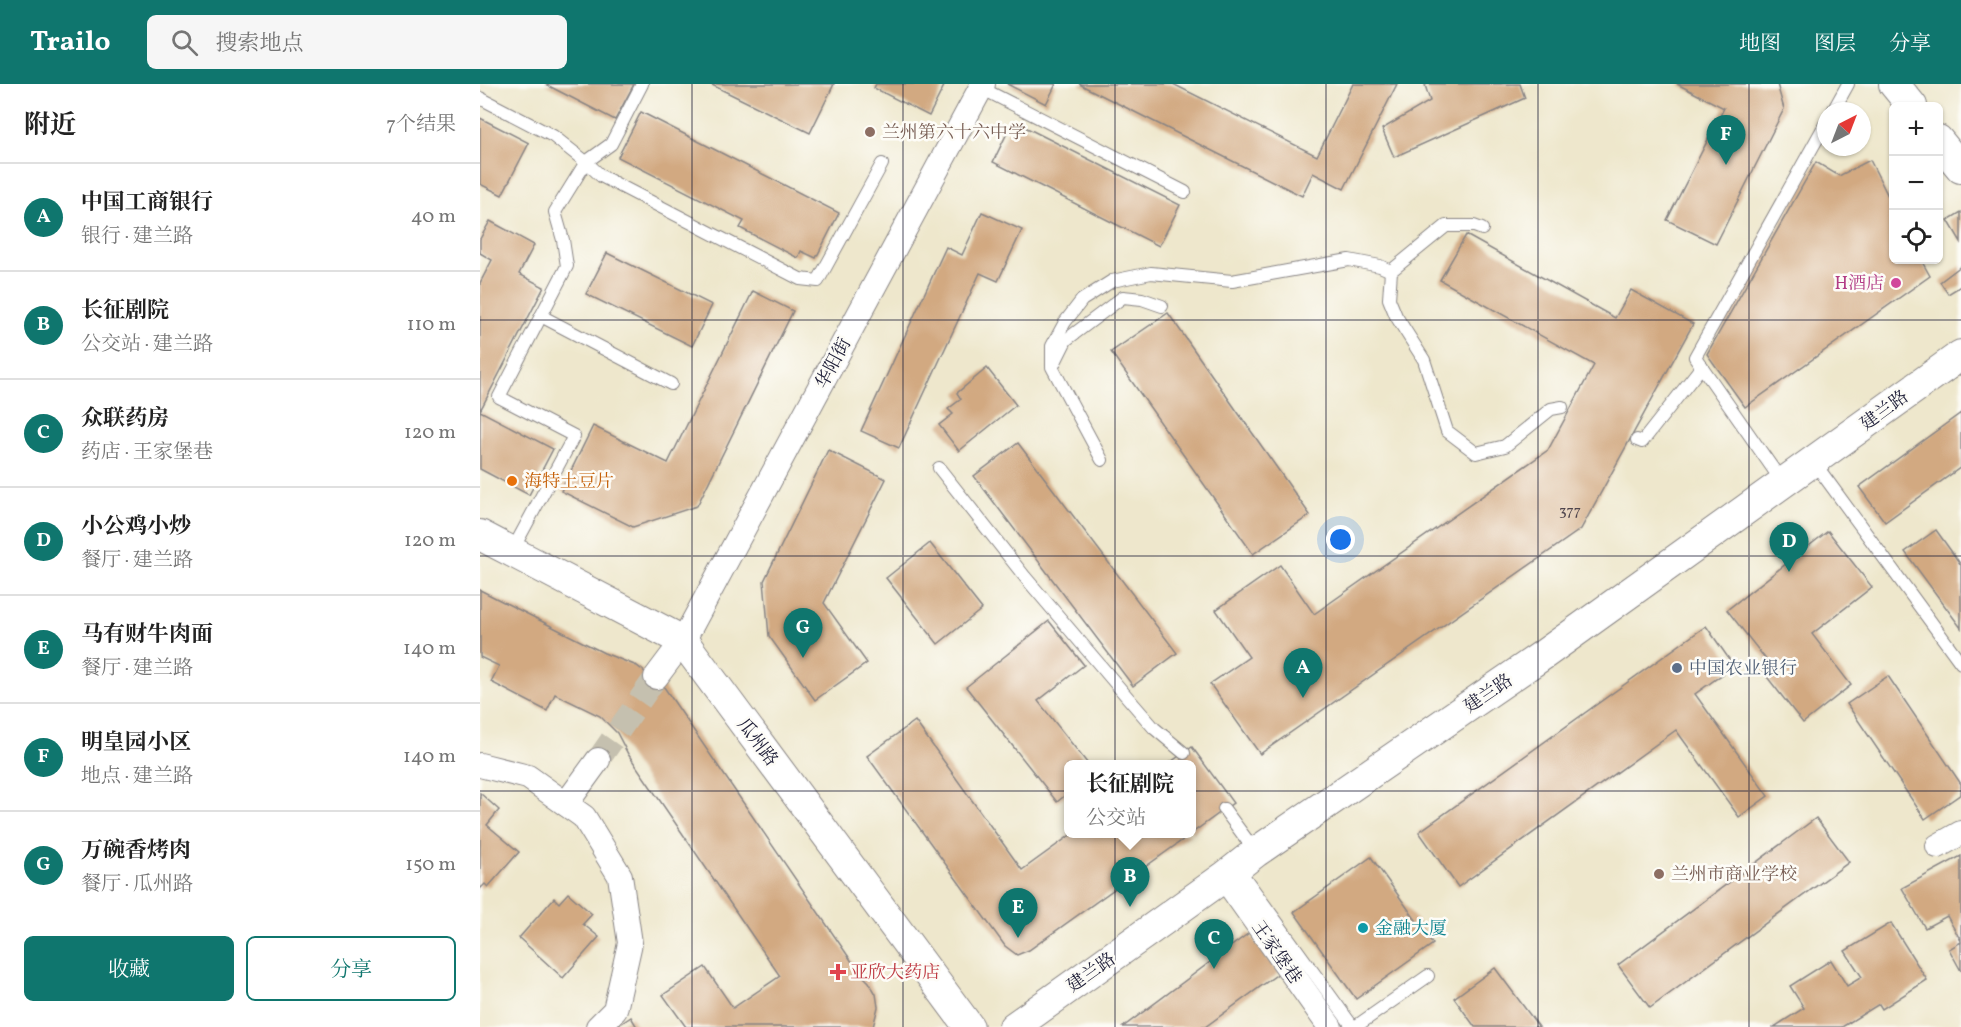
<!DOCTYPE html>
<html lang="zh">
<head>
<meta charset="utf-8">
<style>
	:root { --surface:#fff; --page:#f6f6f6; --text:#222; --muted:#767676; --line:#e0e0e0; --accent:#0f766e }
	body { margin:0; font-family:Vollkorn,"Noto Serif SC",serif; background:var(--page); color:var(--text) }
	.controls { position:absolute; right:18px; top:18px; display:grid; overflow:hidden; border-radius:9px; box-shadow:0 2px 4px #0004 }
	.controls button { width:54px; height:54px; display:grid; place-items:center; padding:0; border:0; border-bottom:2px solid var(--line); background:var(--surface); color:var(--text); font:30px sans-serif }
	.compass { position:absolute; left:1337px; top:18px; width:54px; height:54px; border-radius:50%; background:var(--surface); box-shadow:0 2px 4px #0004; rotate:42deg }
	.you { position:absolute; left:861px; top:456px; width:21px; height:21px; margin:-15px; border:4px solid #fff; border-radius:50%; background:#1a73e8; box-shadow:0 0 0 9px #1a73e833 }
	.badge { display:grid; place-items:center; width:39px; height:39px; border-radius:50%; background:var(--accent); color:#fff; font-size:20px; font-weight:700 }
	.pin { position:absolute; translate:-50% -50px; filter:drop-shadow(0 2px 3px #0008) }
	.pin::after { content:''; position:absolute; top:32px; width:21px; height:18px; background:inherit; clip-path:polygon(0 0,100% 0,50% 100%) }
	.popup { position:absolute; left:584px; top:676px; width:132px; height:78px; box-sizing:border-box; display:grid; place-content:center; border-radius:9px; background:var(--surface); filter:drop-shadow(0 2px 4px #0005); font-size:20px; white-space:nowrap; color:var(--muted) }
	.popup b { font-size:22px; color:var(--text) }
	.popup::after { content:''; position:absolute; left:50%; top:100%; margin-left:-12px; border:12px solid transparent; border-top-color:var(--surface) }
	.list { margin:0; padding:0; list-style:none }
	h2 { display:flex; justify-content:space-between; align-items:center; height:78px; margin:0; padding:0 24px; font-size:26px }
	h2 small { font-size:20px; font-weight:400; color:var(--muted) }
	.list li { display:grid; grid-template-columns:39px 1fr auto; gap:18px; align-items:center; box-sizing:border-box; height:108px; padding:0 24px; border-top:2px solid var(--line) }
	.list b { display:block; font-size:22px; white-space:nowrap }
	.list p { margin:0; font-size:20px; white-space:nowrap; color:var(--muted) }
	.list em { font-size:20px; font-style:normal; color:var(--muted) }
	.actions { display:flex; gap:12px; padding:18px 24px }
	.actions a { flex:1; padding:14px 0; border:2px solid var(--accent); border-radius:9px; text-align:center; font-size:21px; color:var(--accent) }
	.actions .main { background:var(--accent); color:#fff }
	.icon { flex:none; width:33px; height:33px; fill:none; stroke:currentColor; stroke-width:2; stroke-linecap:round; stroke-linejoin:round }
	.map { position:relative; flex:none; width:1481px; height:943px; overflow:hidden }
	header { display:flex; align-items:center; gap:36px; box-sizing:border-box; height:84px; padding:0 30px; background:var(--accent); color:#fff }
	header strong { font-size:28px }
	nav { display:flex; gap:33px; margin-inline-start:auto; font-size:21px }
	.search { width:420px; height:54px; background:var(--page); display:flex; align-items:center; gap:15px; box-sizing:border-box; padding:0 21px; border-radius:9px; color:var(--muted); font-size:22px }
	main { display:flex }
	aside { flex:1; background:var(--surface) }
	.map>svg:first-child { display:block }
</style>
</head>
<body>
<header>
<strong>Trailo</strong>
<div class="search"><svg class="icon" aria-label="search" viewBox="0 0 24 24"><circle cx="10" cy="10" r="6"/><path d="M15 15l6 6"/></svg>搜索地点</div>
<nav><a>地图</a><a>图层</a><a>分享</a></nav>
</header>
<main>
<aside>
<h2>附近<small>7个结果</small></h2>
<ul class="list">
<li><span class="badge">A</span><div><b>中国工商银行</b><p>银行 · 建兰路</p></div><em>40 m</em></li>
<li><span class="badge">B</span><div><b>长征剧院</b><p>公交站 · 建兰路</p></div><em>110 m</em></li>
<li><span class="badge">C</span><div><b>众联药房</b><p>药店 · 王家堡巷</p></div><em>120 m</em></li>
<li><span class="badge">D</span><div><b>小公鸡小炒</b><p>餐厅 · 建兰路</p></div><em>120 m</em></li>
<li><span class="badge">E</span><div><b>马有财牛肉面</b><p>餐厅 · 建兰路</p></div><em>140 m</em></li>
<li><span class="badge">F</span><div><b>明皇园小区</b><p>地点 · 建兰路</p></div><em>140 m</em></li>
<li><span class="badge">G</span><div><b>万碗香烤肉</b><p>餐厅 · 瓜州路</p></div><em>150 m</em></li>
</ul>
<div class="actions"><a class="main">收藏</a><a>分享</a></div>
</aside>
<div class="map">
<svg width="1481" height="943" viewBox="0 0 1481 943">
	<rect width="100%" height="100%" fill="#fdfcf7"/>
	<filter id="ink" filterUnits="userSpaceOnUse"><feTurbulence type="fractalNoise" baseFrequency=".0167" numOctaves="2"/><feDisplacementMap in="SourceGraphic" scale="12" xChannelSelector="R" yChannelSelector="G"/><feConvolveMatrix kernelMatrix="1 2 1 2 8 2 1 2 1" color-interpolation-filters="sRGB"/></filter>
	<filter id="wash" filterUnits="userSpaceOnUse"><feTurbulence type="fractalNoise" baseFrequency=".008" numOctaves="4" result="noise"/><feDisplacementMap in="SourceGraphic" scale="24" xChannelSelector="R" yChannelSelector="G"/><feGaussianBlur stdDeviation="1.35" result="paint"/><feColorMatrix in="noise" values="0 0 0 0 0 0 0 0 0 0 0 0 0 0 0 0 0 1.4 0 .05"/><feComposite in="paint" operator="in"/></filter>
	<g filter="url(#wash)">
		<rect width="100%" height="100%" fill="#eee7cc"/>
		<g id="blocks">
			<g fill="#d2a981">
				<polygon points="65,0 154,0 135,36"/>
				<polygon points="230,0 354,0 330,49"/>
				<polygon points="396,0 465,0 449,32 394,4"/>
				<polygon points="527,0 576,0 566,20"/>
				<polygon points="599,0 693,0 837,72 873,0 917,0 864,105 833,89 822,112"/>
				<polygon points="948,0 1040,0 1045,14 914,73 902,45 950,17 945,1"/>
				<polygon points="1197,0 1297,0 1304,25 1236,160 1187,136 1244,24"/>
				<polygon points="161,28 359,129 336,174 321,167 318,174 260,144 264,137 138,73"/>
				<polygon points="0,34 49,59 22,111 0,100"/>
				<polygon points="533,37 700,121 679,162 513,78"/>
				<polygon points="1390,76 1413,122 1413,176 1441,176 1450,192 1265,323 1227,270 1336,78 1359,92"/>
				<polygon points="502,128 542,146 518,197 500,189 419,364 381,347 466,163 482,171"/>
				<polygon points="1481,128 1481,158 1468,136"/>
				<polygon points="10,137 54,161 39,190 64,203 0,327 73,365 49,411 0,385 0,199 12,176 0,169 0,155"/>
				<polygon points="986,151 1135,234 1151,206 1213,240 1101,445 780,670 730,600 769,573 736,526 800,481 834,530 1068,366 1114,281 960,196"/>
				<polygon points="127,169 232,221 212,262 106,210"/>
				<polygon points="1481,182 1481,202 1468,210 1460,198"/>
				<polygon points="273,207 313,227 217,422 153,443 81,407 113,342 188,379"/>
				<polygon points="688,229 830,431 773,470 631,268"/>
				<polygon points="507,284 536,321 479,367 459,341 473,330 468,325 481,315 477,309"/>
				<polygon points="1481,329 1481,383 1405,438 1379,403"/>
				<polygon points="538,359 697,569 653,602 494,392"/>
				<polygon points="348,366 406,395 344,519 387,579 335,616 289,552 284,497"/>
				<polygon points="1456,446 1481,481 1481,544 1425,468"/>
				<polygon points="1348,447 1392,503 1332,550 1371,601 1323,639 1280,584 1288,578 1247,526"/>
				<polygon points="450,459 502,525 458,560 406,494"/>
				<polygon points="0,506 124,569 157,582 184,603 379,888 389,898 396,910 398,923 393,943 206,943 183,911 225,883 253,924 300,892 148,670 137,649 120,632 75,610 67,627 11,598 19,582 0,573"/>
				<polygon points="569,537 604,581 558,617 608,680 588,681 588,709 577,718 486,603"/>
				<polygon points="1226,542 1254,582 1215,610 1288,712 1259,733 1196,646 978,803 939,748"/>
				<polygon points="1408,592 1481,700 1481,710 1445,735 1367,620"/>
				<polygon points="435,637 542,786 592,750 711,750 549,866 537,871 525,862 387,672"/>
				<polygon points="712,663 753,719 712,749 712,680 688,680"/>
				<polygon points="0,709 19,726 7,741 39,768 8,803 5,800 0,805"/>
				<polygon points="1336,734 1369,778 1170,924 1138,881"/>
				<polygon points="1481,772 1481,857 1467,832 1445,844 1422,804"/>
				<polygon points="891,773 953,860 876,915 814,828"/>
				<polygon points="88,809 112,830 103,840 119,853 83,894 39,854 74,814 79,819"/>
				<polygon points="1411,839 1447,896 1402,925 1399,920 1362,943 1294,943 1324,924 1310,902 1351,876 1367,902 1382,893 1365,867"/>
				<polygon points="769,849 799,889 725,943 643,943"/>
				<polygon points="1481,858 1481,887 1469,865"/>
				<polygon points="1015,884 1059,943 995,943 974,914"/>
				<polygon points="151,933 157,943 136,943"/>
			</g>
		</g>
	</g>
	<g filter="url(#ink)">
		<use href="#blocks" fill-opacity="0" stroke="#888484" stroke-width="1.5"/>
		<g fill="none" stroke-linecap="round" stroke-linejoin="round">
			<polyline stroke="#c5c0af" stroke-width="24" stroke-dasharray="24 12" stroke-linecap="butt" points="118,676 176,593"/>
			<g stroke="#888484" stroke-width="14">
				<g id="service">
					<polyline points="501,4 705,108"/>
					<polyline points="0,14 73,52 106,78 121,92 320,195 338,197 402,80"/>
					<polyline points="1353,27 1368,0"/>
					<polyline points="1002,145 994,142 966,142 911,187 909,215 916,232 944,276 967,347 996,369 1025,362 1071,325 1082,323"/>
					<polyline points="61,232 191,300"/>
					<polyline points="573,282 586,256 643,213 662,215 682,222"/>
					<polyline points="1157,356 1162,358 1222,282"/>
					<polyline points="622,376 572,283 572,262 585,238 602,216 632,197 671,189 752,197 869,176 900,182 911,187"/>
					<polyline points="1333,377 1481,579"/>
					<polyline points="459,384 545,493 648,614 674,644 704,669"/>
					<polyline points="1303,399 1215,273 1346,39"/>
					<polyline points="32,467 94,352 19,313 87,182 83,156 75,128 106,78 131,60 162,0"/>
					<polyline points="744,725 775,767"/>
					<polyline points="757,783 873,943"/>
					<polyline points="875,943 948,892"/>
				</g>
			</g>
			<g stroke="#888484" stroke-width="26">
				<g id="minor">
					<polyline points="176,593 203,557 503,0"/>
					<polyline points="0,681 48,693 104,733 140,792 150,859 135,926 118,943"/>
					<polyline points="86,720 118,676"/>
					<polyline points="1458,762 1481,749"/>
					<polyline points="744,793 850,943"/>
				</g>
			</g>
			<g stroke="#888484" stroke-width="32">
				<g id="tertiary">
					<polyline points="1414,0 1432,22"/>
					<polyline points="1458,56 1481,84"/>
					<polyline points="0,451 203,557 489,943"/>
					<polyline points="534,943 744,793 776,768 1063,571 1481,271"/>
				</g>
			</g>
			<use href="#service" stroke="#fff" stroke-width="12"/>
			<use href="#minor" stroke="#fff" stroke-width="24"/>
			<use href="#tertiary" stroke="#fff" stroke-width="30"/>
		</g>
	</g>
	<path fill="none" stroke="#22223b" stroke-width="1.5" stroke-opacity="0.55" d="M 212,0 L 212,943M 423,0 L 423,943M 635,0 L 635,943M 846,0 L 846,943M 1058,0 L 1058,943M 1269,0 L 1269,943M 0,236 L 1481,236M 0,472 L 1481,472M 0,707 L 1481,707"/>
	<g fill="#8d6e63" stroke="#fdfcf7" stroke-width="2">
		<circle cx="390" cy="48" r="6"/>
		<circle cx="1179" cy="790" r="6"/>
	</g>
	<circle fill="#d1479c" stroke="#fdfcf7" stroke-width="2" cx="1416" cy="199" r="6"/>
	<circle fill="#e8710a" stroke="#fdfcf7" stroke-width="2" cx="32" cy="397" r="6"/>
	<circle fill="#5c6f8a" stroke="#fdfcf7" stroke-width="2" cx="1197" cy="584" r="6"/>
	<circle fill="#0f9aa8" stroke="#fdfcf7" stroke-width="2" cx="883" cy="844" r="6"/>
	<path fill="#e0444e" stroke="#fdfcf7" stroke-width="2" d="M355 879h6v6h6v6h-6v6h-6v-6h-6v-6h6z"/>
	<g text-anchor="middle" stroke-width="5" stroke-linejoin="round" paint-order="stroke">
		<g font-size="15" fill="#4e444c">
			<text x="1090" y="431">377</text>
		</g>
		<g font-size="18" fill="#785e54" stroke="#fdfcf7" text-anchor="start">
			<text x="402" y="54">兰州第六十六中学</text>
			<text x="1191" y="796">兰州市商业学校</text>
		</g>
		<g font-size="18" fill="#b23c85" stroke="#fdfcf7" text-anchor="end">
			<text x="1404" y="205">H酒店</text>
		</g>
		<g font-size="18" fill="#22223b" stroke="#fdfcf7">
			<text transform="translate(353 279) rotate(-62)" y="6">华阳街</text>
			<text transform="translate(1404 326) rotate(-36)" y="6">建兰路</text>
			<text transform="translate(1008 609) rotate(-34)" y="6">建兰路</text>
			<text transform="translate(278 658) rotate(53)" y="6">瓜州路</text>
			<text transform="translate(797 868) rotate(55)" y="6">王家堡巷</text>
			<text transform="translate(611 888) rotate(-35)" y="6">建兰路</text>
		</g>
		<g font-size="18" fill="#c56008" stroke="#fdfcf7" text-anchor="start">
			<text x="44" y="403">海特土豆片</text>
		</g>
		<g font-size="18" fill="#4e5e75" stroke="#fdfcf7" text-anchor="start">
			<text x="1209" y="590">中国农业银行</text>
		</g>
		<g font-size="18" fill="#0d838f" stroke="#fdfcf7" text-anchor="start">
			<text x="895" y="850">金融大厦</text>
		</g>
		<g font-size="18" fill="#be3a42" stroke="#fdfcf7" text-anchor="start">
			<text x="370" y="894">亚欣大药店</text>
		</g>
	</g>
</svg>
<div class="controls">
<button>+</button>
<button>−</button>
<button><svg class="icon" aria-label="locate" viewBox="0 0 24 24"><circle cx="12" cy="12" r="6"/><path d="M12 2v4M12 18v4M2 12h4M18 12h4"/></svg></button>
</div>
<svg class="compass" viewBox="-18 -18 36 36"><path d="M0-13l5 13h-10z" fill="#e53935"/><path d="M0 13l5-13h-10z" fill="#767676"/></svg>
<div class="you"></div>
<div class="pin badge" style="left:823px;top:614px">A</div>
<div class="pin badge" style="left:650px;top:823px">B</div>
<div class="popup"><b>长征剧院</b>公交站</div>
<div class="pin badge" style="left:734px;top:885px">C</div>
<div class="pin badge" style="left:1309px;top:488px">D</div>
<div class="pin badge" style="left:538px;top:854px">E</div>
<div class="pin badge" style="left:1246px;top:81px">F</div>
<div class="pin badge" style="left:323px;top:574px">G</div>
</div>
</main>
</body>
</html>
